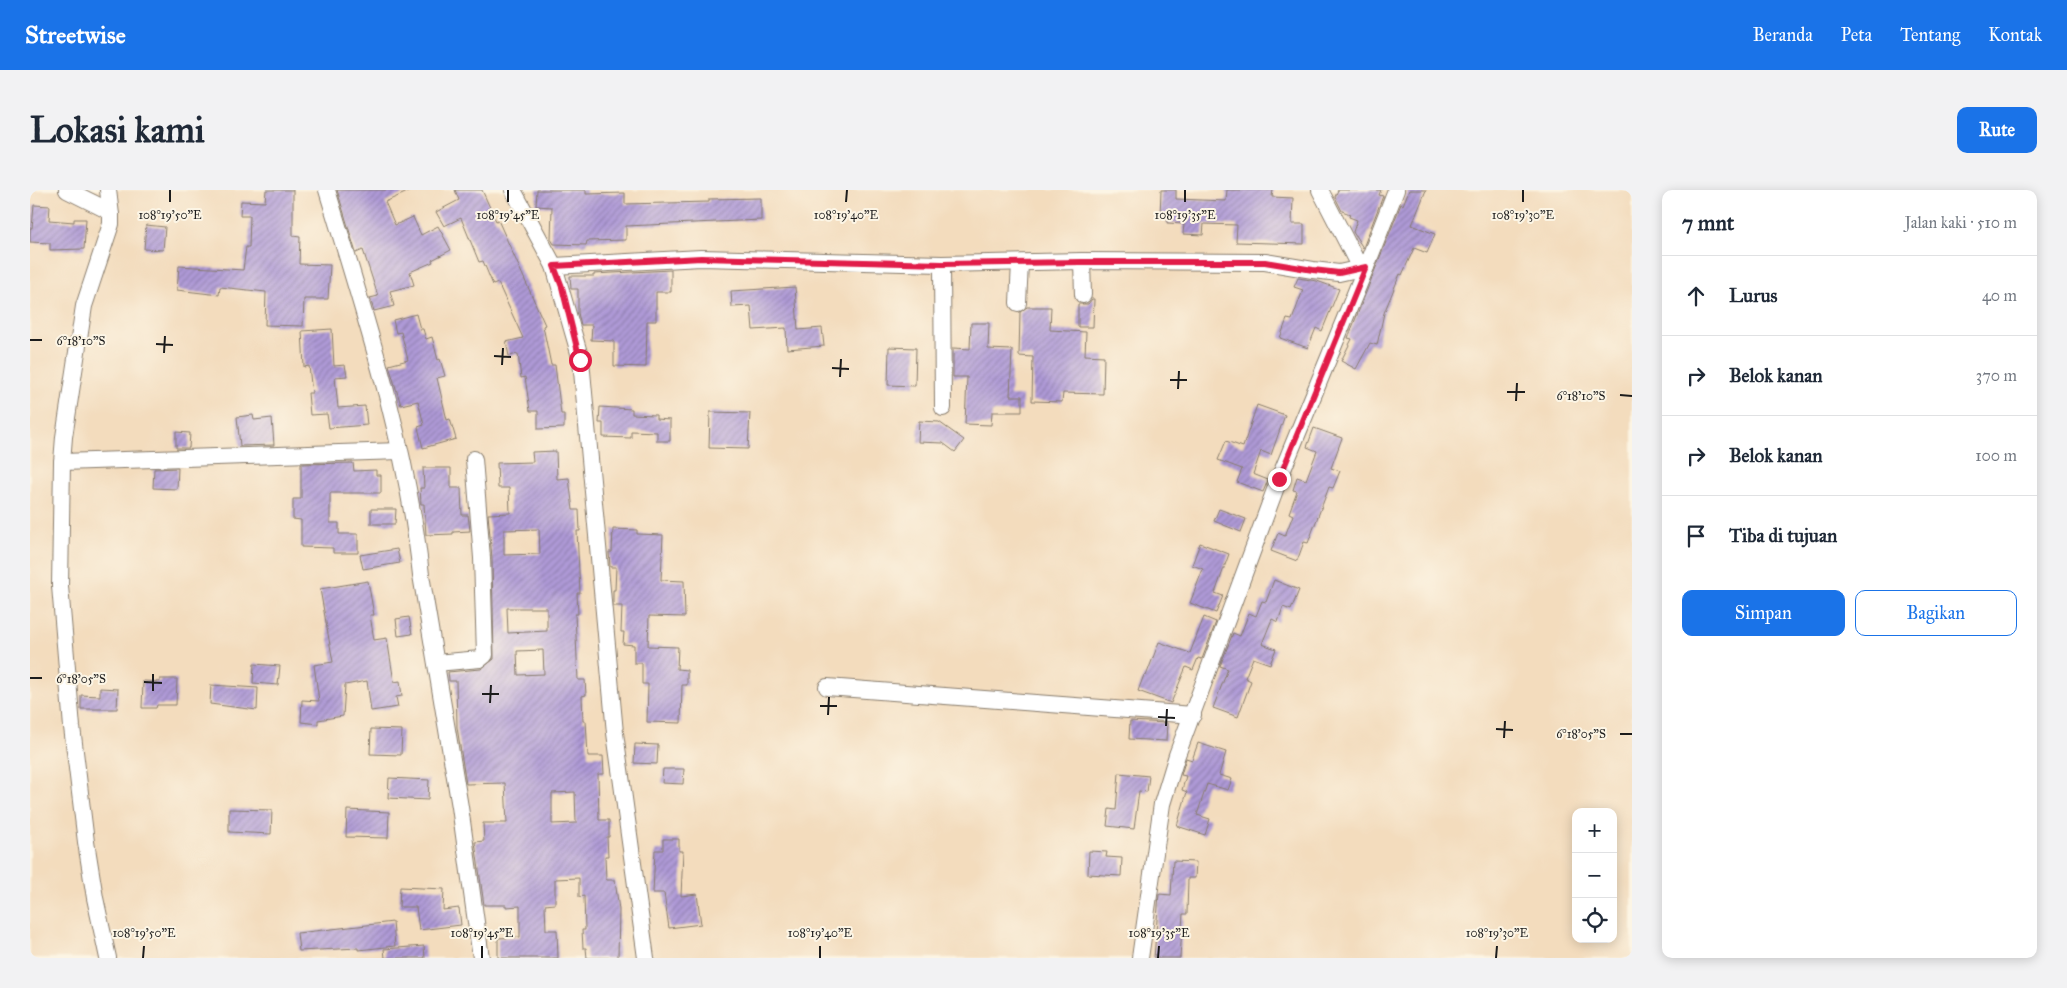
<!DOCTYPE html>
<html lang="id">
<head>
<meta charset="utf-8">
<style>
	:root { --surface:#fff; --page:#f2f2f3; --text:#1f2937; --muted:#747a83; --line:#e0e1e3; --accent:#1a73e8 }
	body { margin:0; font-family:"IM FELL Great Primer",serif; background:var(--page); color:var(--text) }
	.controls { position:absolute; right:15px; bottom:15px; display:grid; overflow:hidden; border-radius:10px; box-shadow:0 2px 12px #0003 }
	.controls button { width:45px; height:45px; display:grid; place-items:center; padding:0; border:0; border-bottom:1px solid var(--line); background:var(--surface); color:var(--text); font:25px sans-serif }
	.stop { position:absolute; width:15px; height:15px; margin:-11px; border:4px solid #e11d48; border-radius:50%; background:#fff }
	.stop.end { background:#e11d48; border-color:#fff; box-shadow:0 1px 5px #0008 }
	.list { margin:0; padding:0; list-style:none }
	h2 { display:flex; justify-content:space-between; align-items:center; height:65px; margin:0; padding:0 20px; font-size:21px }
	h2 small { font-size:16px; font-weight:400; color:var(--muted) }
	.list li { display:grid; grid-template-columns:32px 1fr auto; gap:15px; align-items:center; box-sizing:border-box; height:80px; padding:0 20px; border-top:1px solid var(--line) }
	.list b { display:block; font-size:19px; white-space:nowrap }
	.list em { font-size:16px; font-style:normal; color:var(--muted) }
	.actions { display:flex; gap:10px; padding:15px 20px }
	.actions a { flex:1; padding:11px 0; border:1px solid var(--accent); border-radius:10px; text-align:center; font-size:18px; color:var(--accent) }
	.actions .main { background:var(--accent); color:#fff }
	.icon { flex:none; width:28px; height:28px; fill:none; stroke:currentColor; stroke-width:2; stroke-linecap:round; stroke-linejoin:round }
	.map { position:relative; flex:none; width:1602px; height:768px; overflow:hidden; border-radius:10px }
	header { display:flex; align-items:center; gap:30px; box-sizing:border-box; height:70px; padding:0 25px; background:var(--accent); color:#fff }
	header strong { font-size:24px }
	nav { display:flex; gap:28px; margin-inline-start:auto; font-size:18px }
	.intro { display:flex; align-items:center; justify-content:space-between; box-sizing:border-box; height:120px; padding:0 30px }
	h1 { margin:0; font-size:35px }
	.button { padding:12px 22px; border-radius:10px; background:var(--accent); color:#fff; font-size:18px; font-weight:700 }
	main { display:flex; gap:30px; padding:0 30px }
	aside { flex:1; background:var(--surface); border-radius:10px; box-shadow:0 2px 12px #0003 }
	.map>svg:first-child { display:block }
</style>
</head>
<body>
<header>
<strong>Streetwise</strong>
<nav><a>Beranda</a><a>Peta</a><a>Tentang</a><a>Kontak</a></nav>
</header>
<div class="intro"><h1>Lokasi kami</h1><a class="button">Rute</a></div>
<main>
<div class="map">
<svg width="1602" height="768" viewBox="0 0 1602 768">
	<defs>
		<pattern id="building-hatch" width="6" height="6" patternUnits="userSpaceOnUse" patternTransform="scale(1.25)"><rect width="6" height="6" fill="#af9ad7"/><path d="M-1 1l2-2M0 6l6-6M5 7l2-2" fill="none" stroke="#8e7dae"/></pattern>
	</defs>
	<rect width="100%" height="100%" fill="#fcf5e5"/>
	<filter id="ink" filterUnits="userSpaceOnUse"><feTurbulence type="fractalNoise" baseFrequency=".02" numOctaves="2"/><feDisplacementMap in="SourceGraphic" scale="10" xChannelSelector="R" yChannelSelector="G"/><feConvolveMatrix kernelMatrix="1 2 1 2 8 2 1 2 1" color-interpolation-filters="sRGB"/></filter>
	<filter id="wash" filterUnits="userSpaceOnUse"><feTurbulence type="fractalNoise" baseFrequency=".0096" numOctaves="4" result="noise"/><feDisplacementMap in="SourceGraphic" scale="20" xChannelSelector="R" yChannelSelector="G"/><feGaussianBlur stdDeviation="1.12" result="paint"/><feColorMatrix in="noise" values="0 0 0 0 0 0 0 0 0 0 0 0 0 0 0 0 0 1.4 0 .05"/><feComposite in="paint" operator="in"/></filter>
	<g filter="url(#wash)">
		<rect width="100%" height="100%" fill="#f3dcbd"/>
		<g id="blocks">
			<g fill="url(#building-hatch)" fill-rule="evenodd">
				<polygon points="236,0 263,0 263,46 270,47 269,74 300,75 298,109 274,109 273,136 235,135 236,102 190,97 189,105 147,100 149,76 213,80 216,57 219,57 220,26 210,26 211,11 235,12"/>
				<polygon points="307,0 382,0 355,12 365,35 383,27 391,45 408,36 421,60 402,70 403,72 380,82 384,95 360,101 364,116 344,121 340,108 348,106 333,60 326,63"/>
				<polygon points="425,0 452,0 466,31 468,30 515,135 513,136 521,175 525,175 531,224 534,224 534,238 508,239 508,221 500,221 495,187 491,188 488,164 479,166 476,152 493,148 468,93 463,95 453,71 449,72 431,28 414,36 406,22 429,10"/>
				<polygon points="507,0 556,0 556,4 595,3 595,14 679,12 679,9 731,8 731,30 596,36 596,50 557,51 556,55 524,54 521,49 522,17 506,16"/>
				<polygon points="1131,0 1146,0 1146,9 1196,11 1197,0 1243,0 1242,7 1263,8 1262,34 1274,34 1274,54 1206,52 1207,35 1174,34 1173,45 1153,44 1154,34 1137,33 1138,27 1130,27"/>
				<polygon points="1308,0 1351,0 1349,5 1353,6 1333,58 1323,42 1327,30 1319,27 1320,24 1312,21 1305,7"/>
				<polygon points="1379,0 1396,0 1382,35 1405,44 1397,63 1384,58 1372,85 1370,84 1354,123 1347,155 1340,153 1326,179 1311,171 1322,149 1318,148 1371,14 1373,15"/>
				<polygon points="4,15 20,16 19,30 44,32 44,29 56,29 54,59 20,60 20,53 0,52 0,38 2,38"/>
				<polygon points="116,35 135,37 133,60 114,59"/>
				<polygon points="641,80 641,102 626,102 626,131 617,131 616,177 584,176 584,151 561,150 562,135 551,135 548,123 548,99 541,99 540,86 564,86 564,84"/>
				<polygon points="1268,88 1287,91 1309,99 1292,141 1286,138 1278,158 1250,148 1257,129 1262,130 1273,100 1264,97"/>
				<polygon points="765,97 768,140 792,138 794,156 757,159 756,138 723,140 721,116 702,117 701,101"/>
				<polygon points="1062,109 1064,109 1063,137 1048,137 1048,114 1058,114"/>
				<polygon points="997,117 1021,117 1020,140 1056,142 1055,165 1074,166 1073,204 1033,203 1032,212 1002,211 1003,167 989,166 990,122"/>
				<polygon points="386,124 390,139 393,139 396,149 402,147 408,170 410,169 415,186 407,188 417,230 420,229 426,249 393,258 388,237 394,235 388,211 371,215 359,175 378,170 371,142 366,143 363,130"/>
				<polygon points="941,133 959,133 958,159 982,160 980,206 992,206 992,222 962,222 961,235 935,234 937,187 923,187 923,158 940,159"/>
				<polygon points="302,139 304,176 315,175 317,186 305,187 308,218 335,216 337,235 299,238 297,224 280,225 278,203 282,203 279,176 274,177 272,141"/>
				<polygon points="859,157 886,158 885,196 858,195"/>
				<polygon points="1227,215 1255,225 1241,265 1231,261 1223,284 1238,290 1233,302 1207,292 1212,279 1188,270 1196,251 1213,257"/>
				<polygon points="570,217 602,219 602,224 626,225 626,229 640,230 640,251 627,251 627,242 601,241 601,248 573,247 573,233 569,233"/>
				<polygon points="680,222 720,223 718,259 679,258"/>
				<polygon points="223,225 224,230 242,228 244,255 210,256 207,227"/>
				<polygon points="889,231 909,232 934,250 925,262 913,253 888,252"/>
				<polygon points="1284,238 1312,248 1301,278 1310,281 1303,298 1299,297 1278,353 1274,352 1267,371 1241,361 1248,343 1255,346 1263,325 1259,323 1267,301 1263,300 1267,287 1276,290 1287,261 1277,257"/>
				<polygon points="146,242 160,243 159,258 146,258"/>
				<path d="M 526,261 L 527,289 L 539,288 L 543,320 L 549,320 L 550,341 L 547,341 L 550,403 L 547,403 L 548,424 L 545,424 L 548,490 L 555,490 L 556,505 L 552,506 L 553,531 L 556,531 L 558,566 L 573,566 L 574,584 L 568,584 L 569,630 L 579,630 L 579,647 L 577,647 L 578,666 L 575,666 L 576,690 L 585,690 L 589,720 L 588,768 L 557,768 L 556,758 L 553,758 L 552,740 L 555,740 L 554,706 L 549,707 L 549,688 L 525,689 L 525,714 L 515,715 L 516,740 L 527,740 L 528,768 L 468,768 L 468,748 L 490,747 L 490,716 L 476,717 L 476,715 L 454,715 L 445,652 L 454,651 L 453,633 L 477,633 L 475,593 L 436,594 L 427,537 L 426,491 L 419,491 L 419,489 L 418,482 L 451,479 L 464,469 L 462,368 L 458,324 L 480,323 L 479,298 L 468,298 L 467,273 L 503,272 L 502,262 ZM 509,339 L 510,364 L 474,365 L 474,340 ZM 477,418 L 517,418 L 517,441 L 478,443 ZM 513,460 L 514,484 L 488,485 L 487,461 ZM 545,602 L 546,633 L 522,634 L 522,603 Z"/>
				<polygon points="323,273 324,281 346,280 346,285 351,285 351,303 300,303 300,333 309,333 309,344 328,344 328,363 303,363 303,358 271,357 271,330 263,329 263,309 271,309 271,274"/>
				<polygon points="148,278 147,299 123,298 124,279"/>
				<polygon points="393,278 421,278 421,298 431,298 432,325 438,325 440,341 423,342 423,344 396,345 394,314 391,314 390,298 394,298"/>
				<polygon points="341,319 366,319 365,334 341,334"/>
				<polygon points="1189,319 1216,329 1211,342 1184,331"/>
				<polygon points="583,339 607,340 607,344 633,345 631,390 654,391 655,427 619,426 618,456 648,457 647,479 657,480 657,495 652,495 651,533 617,532 618,494 612,494 612,473 604,473 604,455 593,454 594,442 591,442 592,416 583,416 583,400 585,400 586,377 580,377 579,362 582,362"/>
				<polygon points="1170,353 1199,364 1185,403 1193,406 1186,423 1160,413 1173,379 1162,375"/>
				<polygon points="367,359 370,373 333,379 330,365"/>
				<polygon points="1244,390 1269,400 1261,420 1253,417 1248,432 1242,429 1232,454 1246,459 1240,474 1223,468 1215,488 1221,491 1208,527 1183,518 1198,479 1190,476 1203,443 1210,446 1219,423 1226,426 1232,411 1236,412"/>
				<polygon points="338,391 344,425 340,425 344,450 357,448 364,492 370,491 372,506 366,507 368,517 341,521 337,491 315,495 313,526 288,530 288,534 271,532 272,510 289,511 284,475 303,472 290,399"/>
				<polygon points="379,427 382,444 368,446 366,429"/>
				<polygon points="1174,427 1186,432 1172,469 1168,468 1163,480 1156,477 1141,513 1108,501 1114,485 1116,486 1129,452 1160,463"/>
				<polygon points="224,474 250,476 248,495 223,493"/>
				<polygon points="130,489 147,489 146,515 127,515 126,518 112,518 113,491 130,492"/>
				<polygon points="181,495 228,498 227,520 180,514"/>
				<polygon points="70,498 88,499 87,519 51,519 51,505 70,506"/>
				<polygon points="1100,531 1137,533 1136,551 1099,549"/>
				<polygon points="341,539 372,540 371,565 340,564"/>
				<polygon points="1168,553 1196,562 1189,585 1202,589 1198,600 1177,594 1167,625 1180,629 1175,645 1147,636 1157,602 1152,600 1156,586 1151,585 1156,568 1162,570"/>
				<polygon points="605,554 628,555 627,574 604,573"/>
				<polygon points="633,579 654,579 653,594 632,593"/>
				<polygon points="1089,583 1119,586 1117,602 1109,601 1104,639 1077,636 1079,619 1086,620"/>
				<polygon points="359,588 399,590 398,610 358,608"/>
				<polygon points="199,619 242,620 241,644 199,642"/>
				<polygon points="317,620 359,622 358,648 316,647"/>
				<polygon points="633,649 649,649 649,661 653,661 651,706 667,704 671,734 639,738 634,703 623,703 625,660 633,660"/>
				<polygon points="1059,661 1077,662 1076,667 1092,668 1091,686 1058,684"/>
				<polygon points="1143,671 1166,672 1165,688 1158,688 1157,724 1153,724 1150,768 1124,768 1129,704 1141,705"/>
				<polygon points="370,697 414,699 413,720 429,718 431,735 389,740 386,717 369,717"/>
				<polygon points="363,732 365,756 328,760 328,758 269,761 267,743"/>
				<polygon points="394,756 395,768 355,768 354,759"/>
			</g>
		</g>
	</g>
	<g filter="url(#ink)">
		<use href="#blocks" fill-opacity="0" stroke="#887c6c" stroke-width="1"/>
		<g fill="none" stroke-linecap="round" stroke-linejoin="round">
			<g stroke="#887c6c" stroke-width="18">
				<g id="minor">
					<polyline points="37,0 79,21 81,25 81,34 54,116 34,247 32,272 30,396 42,537 56,652 65,708 78,768"/>
					<polyline points="78,0 81,25"/>
					<path d="M 297,0 C 335,126 377,253 391,385 L 430,617 L 451,768"/>
					<polyline points="483,0 524,76 551,170 585,543 616,768"/>
					<polyline points="1290,0 1330,78"/>
					<polyline points="1052,71 1053,105"/>
					<polyline points="912,74 913,218"/>
					<polyline points="524,76 671,68 912,74 1052,71 1235,72 1283,80 1309,83 1336,77"/>
					<polyline points="988,113 990,73"/>
					<polyline points="32,272 370,261"/>
					<polyline points="406,473 450,469 455,465 452,368 444,269"/>
					<polyline points="797,497 1163,525"/>
					<polyline points="1110,768 1132,614 1147,565 1249,289 1336,77 1366,0"/>
				</g>
			</g>
			<use href="#minor" stroke="#fff" stroke-width="16"/>
		</g>
	</g>
	<g fill="none" stroke-linecap="round" stroke-linejoin="round" filter="url(#ink)">
		<polyline stroke="#e11d48" stroke-width="6" points="550,170 532,97 524,76 671,68 912,74 1052,72 1235,72 1283,80 1309,83 1336,77 1249,289"/>
	</g>
	<path fill="none" stroke="#1c1c1c" stroke-width="2" d="M 140,12 L 140,0M 478,12 L 478,0M 816,12 L 817,0M 1155,12 L 1155,0M 1493,12 L 1493,0M 0,150 L 12,150M 126,154 L 143,155M 134,163 L 135,146M 464,166 L 481,167M 472,175 L 473,158M 802,178 L 819,179M 810,187 L 811,169M 1140,190 L 1157,190M 1148,199 L 1149,181M 1477,202 L 1495,202M 1590,205 L 1602,206M 1486,211 L 1487,193M 0,488 L 12,488M 114,492 L 132,493M 123,501 L 123,484M 452,504 L 469,504M 460,513 L 461,495M 790,516 L 807,516M 798,525 L 799,507M 1128,527 L 1145,528M 1136,536 L 1137,519M 1466,539 L 1483,540M 1590,544 L 1602,544M 1474,548 L 1475,531M 113,768 L 114,756M 452,768 L 452,756M 790,768 L 790,756M 1128,768 L 1129,756M 1466,768 L 1467,756"/>
	<g font-size="12" text-anchor="middle" fill="#1c1c1c" stroke="#fcf5e5" stroke-width="4" stroke-linejoin="round" paint-order="stroke">
		<text x="140" y="29">108°19'50"E</text>
		<text x="478" y="29">108°19'45"E</text>
		<text x="816" y="29">108°19'40"E</text>
		<text x="1155" y="29">108°19'35"E</text>
		<text x="1493" y="29">108°19'30"E</text>
		<text x="51" y="155">6°18'10"S</text>
		<text x="1551" y="210">6°18'10"S</text>
		<text x="51" y="493">6°18'05"S</text>
		<text x="1551" y="548">6°18'05"S</text>
		<text x="114" y="747">108°19'50"E</text>
		<text x="452" y="747">108°19'45"E</text>
		<text x="790" y="747">108°19'40"E</text>
		<text x="1129" y="747">108°19'35"E</text>
		<text x="1467" y="747">108°19'30"E</text>
	</g>
</svg>
<div class="controls">
<button>+</button>
<button>−</button>
<button><svg class="icon" aria-label="locate" viewBox="0 0 24 24"><circle cx="12" cy="12" r="6"/><path d="M12 2v4M12 18v4M2 12h4M18 12h4"/></svg></button>
</div>
<div class="stop" style="left:550px;top:170px"></div>
<div class="stop end" style="left:1249px;top:289px"></div>
</div>
<aside>
<h2>7 mnt<small>Jalan kaki · 510 m</small></h2>
<ul class="list">
<li><svg class="icon" aria-label="ahead" viewBox="0 0 24 24"><path d="M12 20V5M6 11l6-6 6 6"/></svg><div><b>Lurus</b></div><em>40 m</em></li>
<li><svg class="icon" aria-label="right" viewBox="0 0 24 24"><path d="M7 20v-9h11M14 6l5 5-5 5"/></svg><div><b>Belok kanan</b></div><em>370 m</em></li>
<li><svg class="icon" aria-label="right" viewBox="0 0 24 24"><path d="M7 20v-9h11M14 6l5 5-5 5"/></svg><div><b>Belok kanan</b></div><em>100 m</em></li>
<li><svg class="icon" aria-label="arrive" viewBox="0 0 24 24"><path d="M6 21V4h12l-3 4 3 4H6"/></svg><div><b>Tiba di tujuan</b></div></li>
</ul>
<div class="actions"><a class="main">Simpan</a><a>Bagikan</a></div>
</aside>
</main>
</body>
</html>
